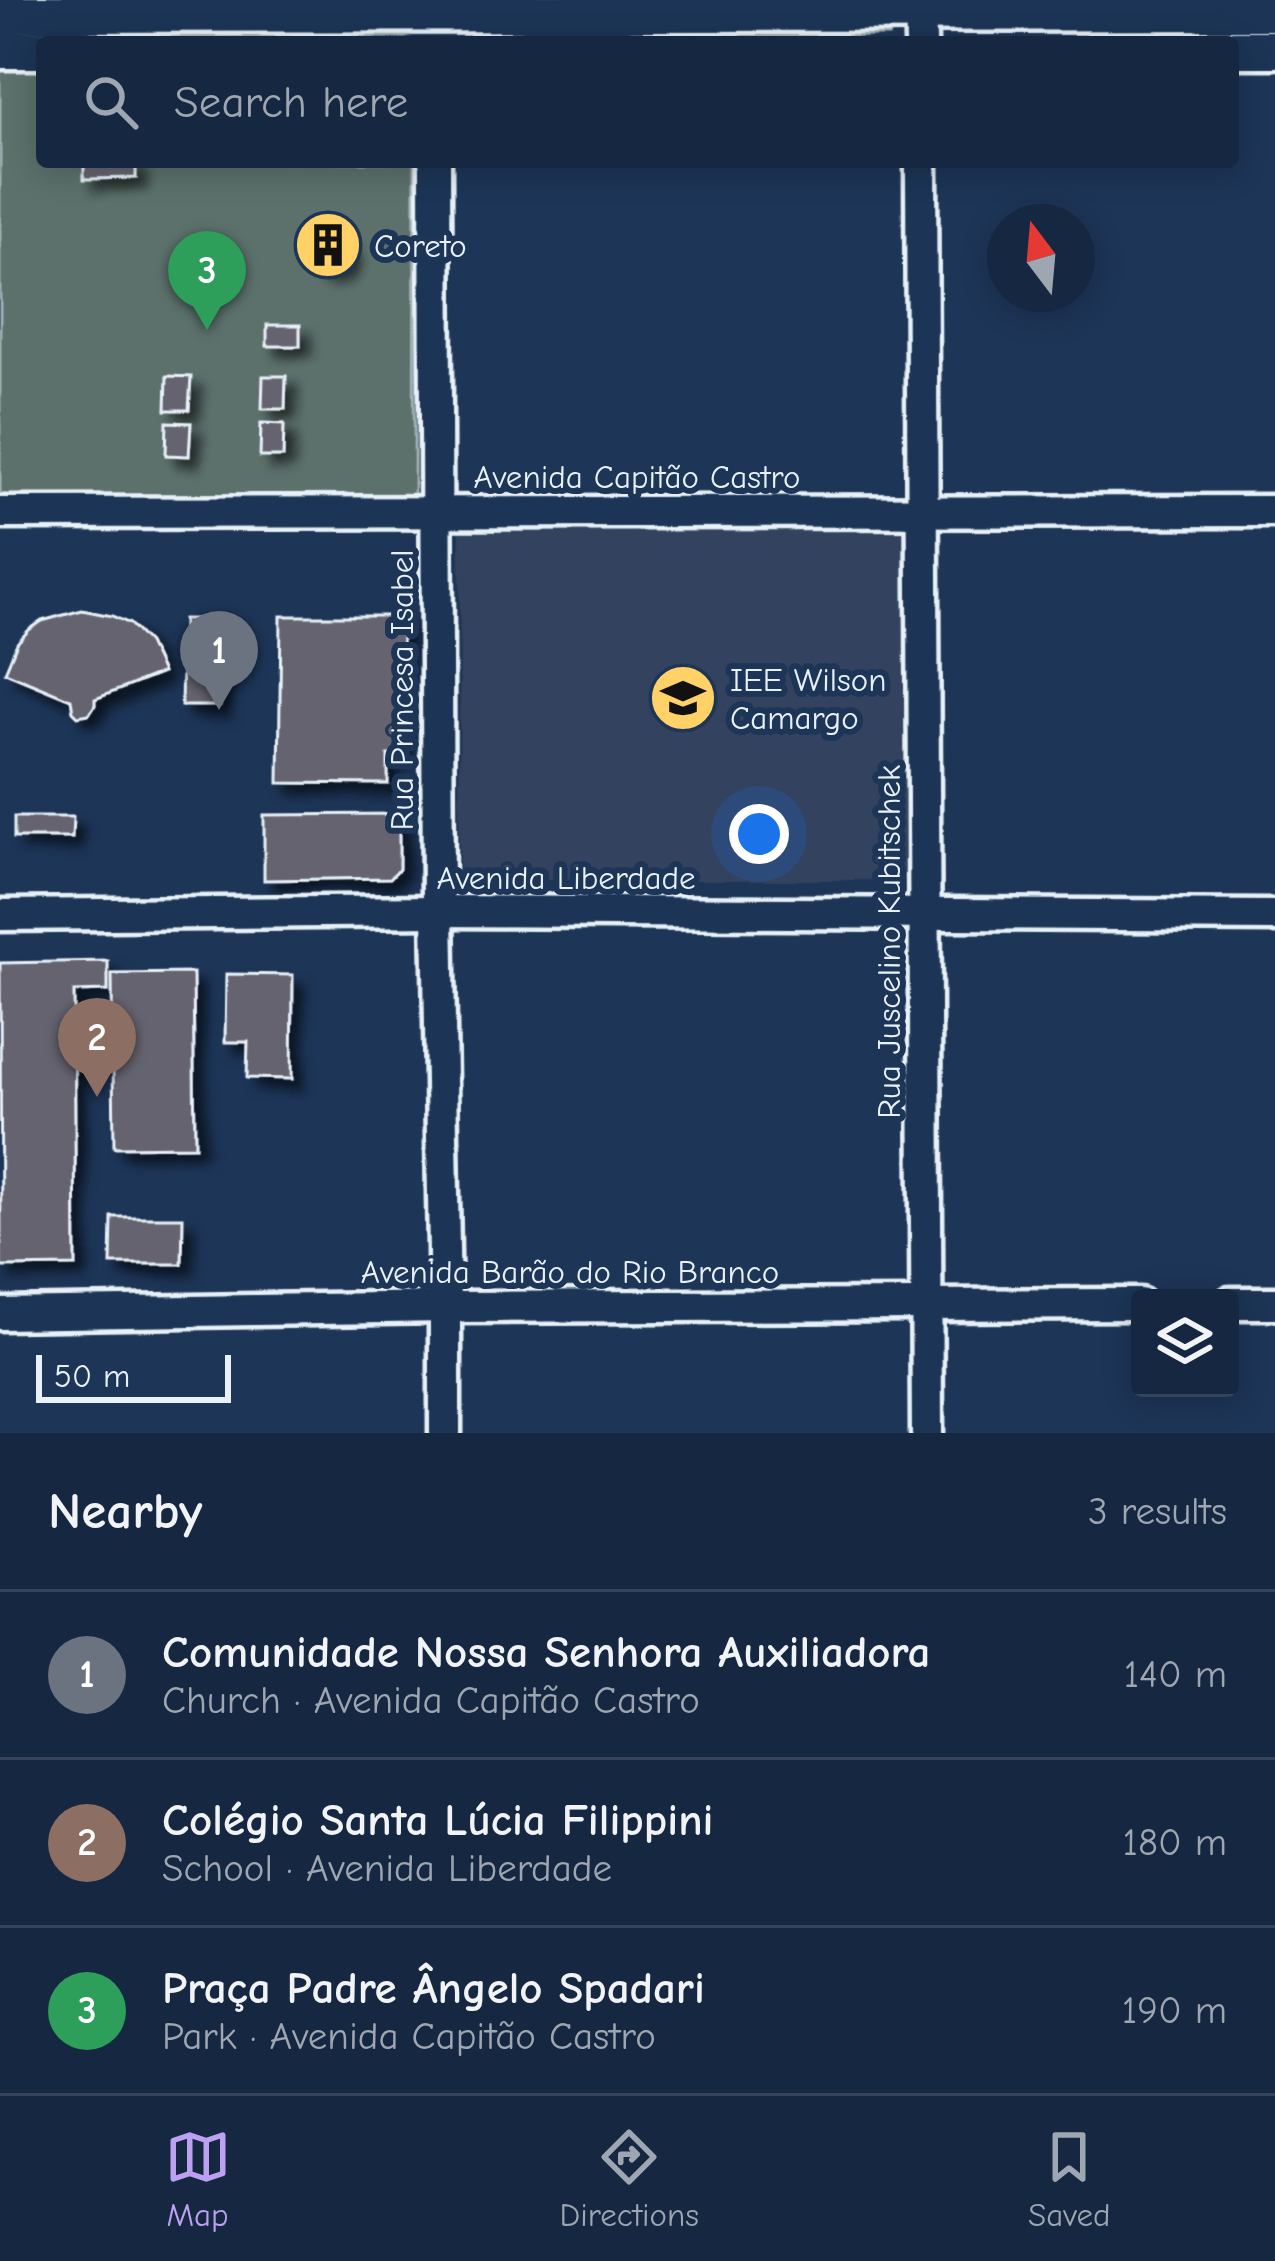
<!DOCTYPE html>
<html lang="en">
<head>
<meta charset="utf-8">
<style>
	:root { --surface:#162841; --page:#1f3048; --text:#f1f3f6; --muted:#9ea6b1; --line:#35445a; --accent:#bca0f2 }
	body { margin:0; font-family:"Comic Neue",sans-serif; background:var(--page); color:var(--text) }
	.controls { position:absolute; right:36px; bottom:36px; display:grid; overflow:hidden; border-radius:12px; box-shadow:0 6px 30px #0003 }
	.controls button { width:108px; height:108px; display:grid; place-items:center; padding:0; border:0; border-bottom:3px solid var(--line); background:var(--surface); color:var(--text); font:60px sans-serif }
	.compass { position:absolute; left:987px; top:204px; width:108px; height:108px; border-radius:50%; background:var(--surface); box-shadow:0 6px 30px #0003; rotate:344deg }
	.scale { position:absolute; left:36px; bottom:30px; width:195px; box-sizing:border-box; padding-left:12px; border:6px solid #e8f1f8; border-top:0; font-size:33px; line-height:42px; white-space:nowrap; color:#e8f1f8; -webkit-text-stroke:9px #1d3557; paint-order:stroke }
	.you { position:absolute; left:759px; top:834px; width:42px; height:42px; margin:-30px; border:9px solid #fff; border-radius:50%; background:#1a73e8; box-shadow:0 0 0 18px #1a73e833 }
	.badge { display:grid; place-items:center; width:78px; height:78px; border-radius:50%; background:var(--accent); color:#fff; font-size:39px; font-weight:700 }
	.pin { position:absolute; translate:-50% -99px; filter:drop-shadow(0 3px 6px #0008) }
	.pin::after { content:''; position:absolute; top:63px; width:42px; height:36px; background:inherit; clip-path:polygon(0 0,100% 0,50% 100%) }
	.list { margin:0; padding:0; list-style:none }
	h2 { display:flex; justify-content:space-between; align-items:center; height:156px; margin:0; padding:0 48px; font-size:51px }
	h2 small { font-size:39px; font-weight:400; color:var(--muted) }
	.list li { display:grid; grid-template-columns:78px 1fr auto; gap:36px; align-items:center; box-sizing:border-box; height:168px; padding:0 48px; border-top:3px solid var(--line) }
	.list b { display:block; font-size:45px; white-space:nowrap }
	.list p { margin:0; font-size:39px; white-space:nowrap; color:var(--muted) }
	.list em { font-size:39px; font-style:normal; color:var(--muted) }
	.icon { flex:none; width:66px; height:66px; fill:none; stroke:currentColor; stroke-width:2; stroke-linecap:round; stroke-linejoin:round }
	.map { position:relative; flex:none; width:1275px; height:1433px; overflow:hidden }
	.search { position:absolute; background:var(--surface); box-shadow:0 6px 30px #0003; left:36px; right:36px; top:36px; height:132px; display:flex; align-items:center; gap:30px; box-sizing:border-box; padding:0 42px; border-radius:12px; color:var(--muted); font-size:45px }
	.sheet { height:660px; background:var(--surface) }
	nav { display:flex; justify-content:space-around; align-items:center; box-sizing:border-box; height:168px; border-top:3px solid var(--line); background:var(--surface); font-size:33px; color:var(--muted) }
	nav a { display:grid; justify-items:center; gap:6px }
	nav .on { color:var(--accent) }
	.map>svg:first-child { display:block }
</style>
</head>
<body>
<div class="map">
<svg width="1275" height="1433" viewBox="0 0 1275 1433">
	<defs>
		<filter id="shadow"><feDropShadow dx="10" dy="10" stdDeviation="6" flood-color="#0009"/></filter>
	</defs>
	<rect width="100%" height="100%" fill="#1d3557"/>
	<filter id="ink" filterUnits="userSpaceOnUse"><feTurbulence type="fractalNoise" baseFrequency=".00833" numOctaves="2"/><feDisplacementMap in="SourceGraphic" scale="24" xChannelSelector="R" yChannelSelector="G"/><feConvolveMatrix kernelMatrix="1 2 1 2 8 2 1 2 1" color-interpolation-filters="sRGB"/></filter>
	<g filter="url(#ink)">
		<polygon fill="#33435e" points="460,516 907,517 906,880 459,880"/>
		<g fill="#5c716c" stroke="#a2b1b2" stroke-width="3">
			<polygon points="0,23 414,29 410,36 405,37 0,38"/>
			<polygon points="479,27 895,30 889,36 509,39 482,38"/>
			<polygon points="0,59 42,59 42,162 415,162 414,499 0,499"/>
		</g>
		<g fill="#65646f" stroke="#e8f1f8" stroke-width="3" filter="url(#shadow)">
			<polygon points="84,162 136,162 136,178 84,179"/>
			<polygon points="332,227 347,238 351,253 344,268 327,275 312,269 306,252 312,234"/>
			<rect x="267" y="325" width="33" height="21"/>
			<polygon points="167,376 191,377 189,410 166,410"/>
			<polygon points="263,376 286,376 285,409 262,409"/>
			<polygon points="167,422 191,423 189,456 166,455"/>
			<polygon points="261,423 284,424 283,457 260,457"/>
			<polygon points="82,610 112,616 130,624 148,643 162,673 95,699 95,705 89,714 78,716 73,711 71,699 5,672 17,643 29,630 42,621"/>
			<polygon points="281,616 402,616 401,755 388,755 388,784 279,783"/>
			<polygon points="183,619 222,619 220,706 181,706"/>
			<polygon points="399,814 399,869 390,878 264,880 264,815"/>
			<polygon points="14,817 73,817 72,838 14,838"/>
			<polygon points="108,961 108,991 74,992 76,1266 1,1267 0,963"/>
			<polygon points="193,973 195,1146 114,1147 112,974"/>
			<polygon points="226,974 293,975 292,1079 247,1078 248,1042 225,1042"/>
			<polygon points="112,1217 183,1217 182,1264 111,1264"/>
		</g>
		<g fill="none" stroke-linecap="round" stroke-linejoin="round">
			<g stroke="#e8f1f8" stroke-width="39">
				<g id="minor">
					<polyline points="920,0 921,42"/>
					<polyline points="435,162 438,911 445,1307 445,1433"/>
					<polyline points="921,162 927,1433"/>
					<polyline points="0,513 1275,511"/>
					<polyline points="0,915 438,911 1275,916"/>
					<polyline points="1230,1303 1275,1303"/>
					<polyline points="0,1314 445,1307 1140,1304"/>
				</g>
			</g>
			<g stroke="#e8f1f8" stroke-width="45">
				<g id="tertiary">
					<polyline points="0,14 1275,12"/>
					<polyline points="1233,49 1275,49"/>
					<polyline points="0,50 42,50"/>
				</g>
			</g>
			<use href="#minor" stroke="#1d3557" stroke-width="30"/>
			<use href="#tertiary" stroke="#1d3557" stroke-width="36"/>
		</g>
	</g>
	<defs>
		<g id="building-disc" transform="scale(3.45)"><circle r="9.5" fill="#ffd166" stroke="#1d3557"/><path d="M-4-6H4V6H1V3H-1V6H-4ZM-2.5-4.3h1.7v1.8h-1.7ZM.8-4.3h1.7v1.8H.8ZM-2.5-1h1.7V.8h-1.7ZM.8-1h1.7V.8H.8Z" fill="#111"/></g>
		<g id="school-disc" transform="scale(3.45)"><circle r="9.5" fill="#ffd166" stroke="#1d3557"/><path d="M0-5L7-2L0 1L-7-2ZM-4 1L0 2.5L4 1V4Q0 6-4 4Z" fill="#111"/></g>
	</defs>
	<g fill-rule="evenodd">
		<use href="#building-disc" x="328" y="245"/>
		<use href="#school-disc" x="683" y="698"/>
	</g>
	<g text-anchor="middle" stroke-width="12" stroke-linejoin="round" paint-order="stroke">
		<g font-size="33" fill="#e8f1f8" stroke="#1d3557" text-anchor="start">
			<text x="374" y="257">Coreto</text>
			<text x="730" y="691">IEE Wilson<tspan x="730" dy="38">Camargo</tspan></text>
		</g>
		<g font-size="33" fill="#e8f1f8" stroke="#1d3557">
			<text x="637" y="488">Avenida Capitão Castro</text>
			<text transform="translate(401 690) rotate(-90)" y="12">Rua Princesa Isabel</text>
			<text x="566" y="889">Avenida Liberdade</text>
			<text transform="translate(888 942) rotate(-90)" y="12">Rua Juscelino Kubitschek</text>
			<text x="570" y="1283">Avenida Barão do Rio Branco</text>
		</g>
	</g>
</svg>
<div class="controls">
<button><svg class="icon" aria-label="layers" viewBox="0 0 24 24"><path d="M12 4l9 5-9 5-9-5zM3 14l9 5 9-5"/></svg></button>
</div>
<svg class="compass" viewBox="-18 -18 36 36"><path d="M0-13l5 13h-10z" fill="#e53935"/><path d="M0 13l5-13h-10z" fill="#9ea6b1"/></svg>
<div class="scale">50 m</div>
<div class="you"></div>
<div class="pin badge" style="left:219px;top:710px;background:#6b7280">1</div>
<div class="pin badge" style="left:97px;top:1097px;background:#8d6e63">2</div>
<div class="pin badge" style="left:207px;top:330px;background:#2e9e5b">3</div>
<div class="search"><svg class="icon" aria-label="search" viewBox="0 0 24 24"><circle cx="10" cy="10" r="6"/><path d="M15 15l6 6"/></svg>Search here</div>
</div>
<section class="sheet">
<h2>Nearby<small>3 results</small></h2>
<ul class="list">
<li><span class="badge" style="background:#6b7280">1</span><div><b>Comunidade Nossa Senhora Auxiliadora</b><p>Church · Avenida Capitão Castro</p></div><em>140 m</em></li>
<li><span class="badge" style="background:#8d6e63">2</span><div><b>Colégio Santa Lúcia Filippini</b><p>School · Avenida Liberdade</p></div><em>180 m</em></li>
<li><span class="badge" style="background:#2e9e5b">3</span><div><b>Praça Padre Ângelo Spadari</b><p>Park · Avenida Capitão Castro</p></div><em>190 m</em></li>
</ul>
</section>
<nav>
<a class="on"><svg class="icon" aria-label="map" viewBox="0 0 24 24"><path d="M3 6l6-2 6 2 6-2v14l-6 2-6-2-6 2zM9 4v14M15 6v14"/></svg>Map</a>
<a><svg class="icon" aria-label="directions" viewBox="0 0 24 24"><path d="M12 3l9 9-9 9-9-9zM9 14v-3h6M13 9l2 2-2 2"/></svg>Directions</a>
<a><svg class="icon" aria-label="saved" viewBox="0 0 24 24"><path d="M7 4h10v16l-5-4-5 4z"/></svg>Saved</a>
</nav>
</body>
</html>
